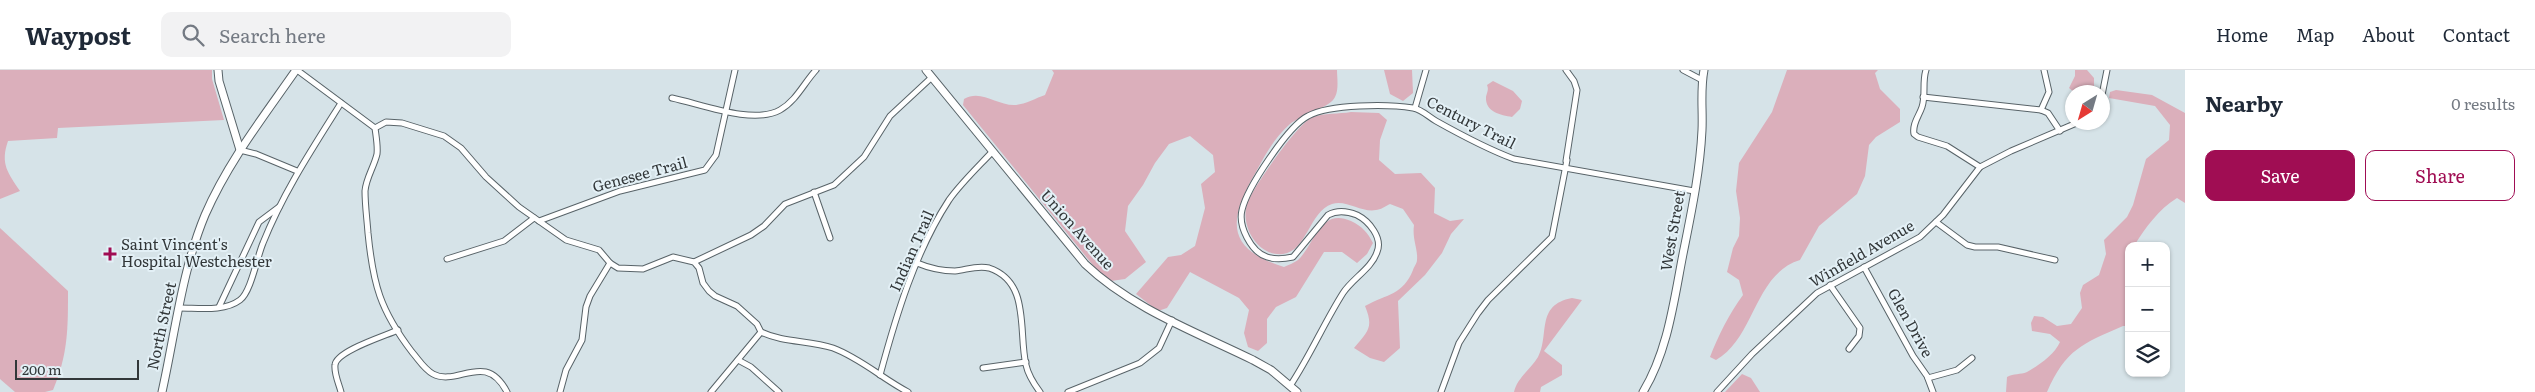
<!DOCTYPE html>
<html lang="en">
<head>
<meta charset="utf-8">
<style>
	:root { --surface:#fff; --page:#f2f2f3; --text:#1f2937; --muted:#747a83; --line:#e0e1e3; --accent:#a00d53 }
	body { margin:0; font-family:Literata,serif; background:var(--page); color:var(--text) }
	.controls { position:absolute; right:15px; bottom:15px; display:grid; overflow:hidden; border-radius:10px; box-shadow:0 1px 4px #0004 }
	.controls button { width:45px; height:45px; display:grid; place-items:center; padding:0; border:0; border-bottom:1px solid var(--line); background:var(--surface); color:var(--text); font:25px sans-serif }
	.compass { position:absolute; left:2065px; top:15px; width:45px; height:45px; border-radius:50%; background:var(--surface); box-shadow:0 1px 4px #0004; rotate:217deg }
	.scale { position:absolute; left:15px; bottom:12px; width:124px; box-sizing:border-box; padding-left:5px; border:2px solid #323739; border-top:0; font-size:14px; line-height:18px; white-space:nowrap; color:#323739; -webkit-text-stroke:4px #e3f0f6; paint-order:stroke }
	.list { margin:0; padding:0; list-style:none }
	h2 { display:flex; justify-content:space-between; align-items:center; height:65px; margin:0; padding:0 20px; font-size:21px }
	h2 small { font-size:16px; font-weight:400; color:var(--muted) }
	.actions { display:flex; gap:10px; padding:15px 20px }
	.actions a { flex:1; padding:11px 0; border:1px solid var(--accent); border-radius:10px; text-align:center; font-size:18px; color:var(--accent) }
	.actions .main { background:var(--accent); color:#fff }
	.icon { flex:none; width:28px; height:28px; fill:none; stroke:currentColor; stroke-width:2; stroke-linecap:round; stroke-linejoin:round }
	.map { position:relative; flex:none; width:2185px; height:322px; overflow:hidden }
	header { display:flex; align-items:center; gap:30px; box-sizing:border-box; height:70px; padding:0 25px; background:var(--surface); border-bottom:1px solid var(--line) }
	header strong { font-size:24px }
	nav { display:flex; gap:28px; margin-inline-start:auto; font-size:18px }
	.search { width:350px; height:45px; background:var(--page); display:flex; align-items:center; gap:12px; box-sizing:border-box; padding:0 18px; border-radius:10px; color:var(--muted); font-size:19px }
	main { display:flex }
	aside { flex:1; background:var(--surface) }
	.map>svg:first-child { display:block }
</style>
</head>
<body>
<header>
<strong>Waypost</strong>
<div class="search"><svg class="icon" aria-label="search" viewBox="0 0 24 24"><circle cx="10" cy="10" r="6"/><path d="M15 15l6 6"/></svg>Search here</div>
<nav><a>Home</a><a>Map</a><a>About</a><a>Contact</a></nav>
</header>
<main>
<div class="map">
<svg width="2185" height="322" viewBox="0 0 2185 322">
	<rect width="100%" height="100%" fill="#d6e3e8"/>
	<g fill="#dbafbb">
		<path d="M 0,0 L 212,0 L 212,9 L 224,50 L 58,58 L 57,68 L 8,71 C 0,94 8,103 20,121 L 0,129 Z"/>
		<path d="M 1052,0 L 1337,0 C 1337,7 1339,20 1335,27 C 1331,37 1301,45 1290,54 C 1275,67 1266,83 1257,100 C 1230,147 1222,178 1284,197 C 1288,195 1294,193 1298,190 C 1315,174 1320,137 1351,151 C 1362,156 1368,163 1373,173 L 1367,184 L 1357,193 L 1342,182 L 1324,182 L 1296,227 L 1276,237 L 1267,249 L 1267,273 L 1258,281 L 1248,277 L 1244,263 L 1249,240 L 1239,228 L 1190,202 L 1167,238 L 1158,241 L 1136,224 L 1168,187 L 1181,185 L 1195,176 L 1205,138 L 1201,114 L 1215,102 L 1213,85 L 1190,66 L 1169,74 L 1155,93 L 1143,115 L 1128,136 L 1125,161 L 1146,192 L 1125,209 L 1111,211 L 1096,199 L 963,35 L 964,29 C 981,19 996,35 1014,35 C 1024,35 1036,28 1045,25 L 1054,3 Z"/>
		<polygon points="1384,0 1412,0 1413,23 1403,31 1390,24"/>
		<path d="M 1787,0 L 1878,0 L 1875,3 L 1880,19 L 1900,39 L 1900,52 L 1876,67 L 1869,75 L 1865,106 L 1857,124 L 1819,156 L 1800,190 C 1754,204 1755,268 1716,290 L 1710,287 C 1718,266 1729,244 1743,225 L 1739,210 L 1727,202 L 1733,178 L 1739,166 L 1740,148 L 1736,121 L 1739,93 L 1772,42 Z"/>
		<polygon points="2075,0 2087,0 2094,8 2094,22 2074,22 2069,18 2075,6"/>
		<path d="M 1493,11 L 1513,21 L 1522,31 L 1520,39 L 1512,47 C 1501,45 1485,42 1486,27 C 1487,22 1489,20 1487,15 Z"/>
		<path d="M 2116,20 L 2152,25 L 2185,43 L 2185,133 L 2177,128 C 2159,139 2145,158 2134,176 L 2129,176 L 2125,208 L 2129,256 L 2123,256 C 2082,274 2066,279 2047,322 L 2006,322 L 2007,307 C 2014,303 2020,305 2027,302 C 2038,296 2055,284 2060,272 L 2050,264 L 2032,261 L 2031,253 L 2034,246 L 2043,247 L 2057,256 L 2071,254 L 2082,238 L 2080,223 L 2083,215 L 2099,205 L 2106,184 L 2104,170 L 2127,147 L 2133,135 L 2146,89 L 2169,70 L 2170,55 L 2155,36 L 2109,28 L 2110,22 Z"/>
		<path d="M 1351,42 L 1379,43 L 1387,50 L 1380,70 L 1379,90 L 1395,104 L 1421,103 L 1435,118 L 1434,143 L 1450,151 L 1464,149 L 1451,164 L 1442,183 L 1425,205 L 1398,231 L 1400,278 L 1384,292 L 1370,288 L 1354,278 C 1368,261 1374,258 1365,236 C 1387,224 1403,225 1413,200 C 1414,197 1417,193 1417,190 C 1418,178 1412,170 1414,155 L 1403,139 L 1390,134 C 1386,136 1380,140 1376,140 C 1362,143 1346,129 1332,134 C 1309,142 1307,181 1283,184 C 1258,187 1240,156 1247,134 C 1252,119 1299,51 1313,47 C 1324,43 1339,44 1351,42 Z"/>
		<path d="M 0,158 L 68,221 C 68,259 68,284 53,320 L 45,322 L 15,322 L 0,309 Z"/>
		<path d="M 1572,228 L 1582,230 L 1544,281 L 1562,295 L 1562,305 L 1541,317 L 1540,322 L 1514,322 C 1517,308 1531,299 1538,287 C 1550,265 1535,235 1572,228 Z"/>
		<polygon points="1742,304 1751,308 1760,322 1725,322"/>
	</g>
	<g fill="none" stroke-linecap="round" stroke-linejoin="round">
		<g stroke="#586368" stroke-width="7">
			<g id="street">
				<path d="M 297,0 L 375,58 C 376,66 378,76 377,84 C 374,97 366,108 365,121 C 365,135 367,149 368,163 C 373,214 380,240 412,282 C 419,290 424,299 433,304 C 458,317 485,280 507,322"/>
				<polyline points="1683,0 1702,10"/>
				<path d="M 1926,0 C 1922,12 1926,25 1922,37 C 1919,46 1912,54 1914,64 L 1918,67 L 1947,76 L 1980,97"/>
				<polyline points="2102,25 2107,0"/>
				<polyline points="1923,27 2041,40 2048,43 2060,61"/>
				<path d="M 672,28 C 701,34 753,55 780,40 C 796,31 804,13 816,0"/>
				<polyline points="1415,38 1426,0"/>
				<polyline points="2041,40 2049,22 2044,0"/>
				<path d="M 375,58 L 386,52 L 402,53 L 444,66 L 461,78 L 486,107 L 519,137 L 566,170 L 599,180 L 610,193 L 618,198 L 643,199 L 673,187 L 694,192 L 699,198 L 703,213 L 709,221 L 715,226 L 737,236 L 757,254 L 761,262 C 784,273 809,270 833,278 C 860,288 883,309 908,322"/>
				<polyline points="240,80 256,84 297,101"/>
				<polyline points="1566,91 1577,20 1574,11 1566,0"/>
				<polyline points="814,122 830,168"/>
				<polyline points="539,151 620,121 705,100 716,85 735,0"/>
				<polyline points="1936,152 1967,175 1975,177 1998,177 2055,190"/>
				<polyline points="447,189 504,171 534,148"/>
				<polyline points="694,192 751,165 764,156 785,134 834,115 864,87 890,46 932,7"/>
				<path d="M 917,193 C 929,198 941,201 955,201 C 966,200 977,195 989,198 C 1031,212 1018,262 1026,295 C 1028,304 1034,314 1040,322"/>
				<polyline points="1864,197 1913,286 1927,306 1933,322"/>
				<polyline points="1830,215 1860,258 1859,266 1849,279"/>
				<polyline points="219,237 259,152 279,137"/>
				<path d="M 180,238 C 199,238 224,242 240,230 C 251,222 257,187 263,173 C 283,123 312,79 341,33"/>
				<polyline points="738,290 751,297 779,322"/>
				<polyline points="983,298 1026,292"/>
				<path d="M 880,305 C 896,246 915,182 949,130 C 961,113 978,97 992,82"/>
				<polyline points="1928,308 1957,300 1972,288"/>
				<path d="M 1290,316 C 1310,286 1324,253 1343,223 C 1352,209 1372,198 1377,182 C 1383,168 1369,151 1357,145 C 1347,141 1337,140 1328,145 L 1293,187 C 1284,189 1276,190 1267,187 C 1251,182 1238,156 1242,140 C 1247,118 1288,56 1308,46 C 1330,34 1388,34 1413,38 C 1421,39 1429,47 1436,51 C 1461,65 1487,79 1514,89 L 1694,121"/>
				<path d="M 341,322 C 339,314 334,304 335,295 C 336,281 385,266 398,260"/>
				<polyline points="560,322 566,300 582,270 586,237 590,226 610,193"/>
				<polyline points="711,322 761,262"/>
				<polyline points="1068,322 1140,293 1159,278 1172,250"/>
				<polyline points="1441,322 1459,273 1478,243 1488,230 1552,167 1567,90"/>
				<polyline points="1717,322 1752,284 1817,223 1920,167 1943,145 1980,97 2011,81 2079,52"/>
			</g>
		</g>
		<g stroke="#586368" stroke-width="9">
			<g id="secondary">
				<polyline points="218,0 219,11 240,80"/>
				<path d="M 926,0 L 1085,194 C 1131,238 1196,262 1253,290 L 1271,300 L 1297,322"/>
				<path d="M 162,322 C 175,264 182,200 205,145 C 228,92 264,46 296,0"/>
				<path d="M 1643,322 C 1668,281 1674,230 1683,184 C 1691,144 1700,102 1702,60 C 1703,40 1700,21 1704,0"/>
			</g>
		</g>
		<use href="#street" stroke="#fff" stroke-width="5"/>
		<use href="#secondary" stroke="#fff" stroke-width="7"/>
	</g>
	<path fill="#a00d53" stroke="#e3f0f6" stroke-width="2" d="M107.5 176.5h5v5h5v5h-5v5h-5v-5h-5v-5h5z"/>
	<g text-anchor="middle" stroke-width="4" stroke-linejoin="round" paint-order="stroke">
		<g font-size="15" fill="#323739" stroke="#e3f0f6">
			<text transform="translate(1471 53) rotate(27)" y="5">Century Trail</text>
			<text transform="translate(640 105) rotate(-15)" y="5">Genesee Trail</text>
			<text transform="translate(1077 160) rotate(48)" y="5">Union Avenue</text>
			<text transform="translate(1673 161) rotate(-80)" y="5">West Street</text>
			<text transform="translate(912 181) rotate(-66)" y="5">Indian Trail</text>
			<text transform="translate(1862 184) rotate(-30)" y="5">Winfield Avenue</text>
			<text transform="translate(1910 253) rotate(61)" y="5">Glen Drive</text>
			<text transform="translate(162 256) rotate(-78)" y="5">North Street</text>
		</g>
		<g font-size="15" fill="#323739" stroke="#e3f0f6" text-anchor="start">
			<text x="121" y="180">Saint Vincent's<tspan x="121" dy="17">Hospital Westchester</tspan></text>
		</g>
	</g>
</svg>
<div class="controls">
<button>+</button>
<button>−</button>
<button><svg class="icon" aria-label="layers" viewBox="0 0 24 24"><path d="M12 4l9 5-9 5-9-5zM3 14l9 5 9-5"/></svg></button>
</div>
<svg class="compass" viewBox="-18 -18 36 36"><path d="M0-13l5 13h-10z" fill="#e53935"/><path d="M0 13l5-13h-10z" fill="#747a83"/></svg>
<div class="scale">200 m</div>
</div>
<aside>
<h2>Nearby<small>0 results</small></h2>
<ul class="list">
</ul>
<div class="actions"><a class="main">Save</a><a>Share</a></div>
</aside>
</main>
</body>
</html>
